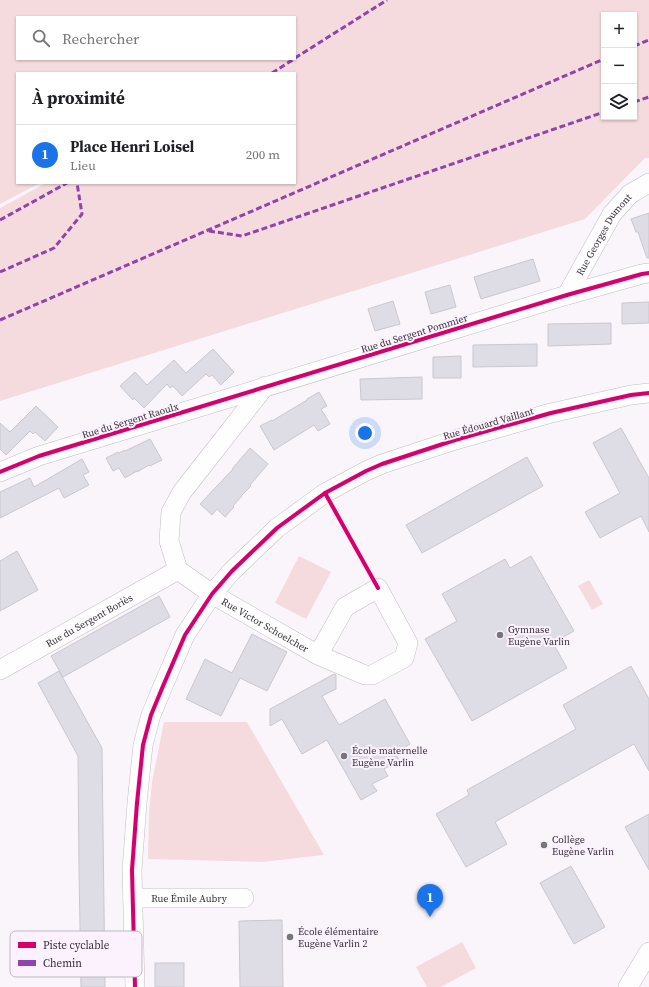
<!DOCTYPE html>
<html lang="fr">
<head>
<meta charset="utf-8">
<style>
	:root { --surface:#fff; --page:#f2f2f2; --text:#202124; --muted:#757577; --line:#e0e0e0; --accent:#1a73e8 }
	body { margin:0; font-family:"Source Serif 4",serif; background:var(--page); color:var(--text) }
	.controls { position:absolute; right:12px; top:12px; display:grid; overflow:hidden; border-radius:0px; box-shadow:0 1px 3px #0004 }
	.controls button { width:36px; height:36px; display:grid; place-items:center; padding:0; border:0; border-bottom:1px solid var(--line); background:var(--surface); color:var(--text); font:20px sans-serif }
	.you { position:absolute; left:365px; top:433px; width:14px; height:14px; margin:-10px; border:3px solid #fff; border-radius:50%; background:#1a73e8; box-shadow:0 0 0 6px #1a73e833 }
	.badge { display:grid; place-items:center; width:26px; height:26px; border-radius:50%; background:var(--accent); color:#fff; font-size:13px; font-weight:700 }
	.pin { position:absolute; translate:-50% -33px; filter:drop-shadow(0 1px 2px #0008) }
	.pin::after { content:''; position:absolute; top:21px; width:14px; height:12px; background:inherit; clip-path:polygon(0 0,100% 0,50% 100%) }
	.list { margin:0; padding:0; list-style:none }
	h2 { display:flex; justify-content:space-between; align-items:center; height:52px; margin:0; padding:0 16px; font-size:17px }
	h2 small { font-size:13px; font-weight:400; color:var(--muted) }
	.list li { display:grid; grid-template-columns:26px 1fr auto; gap:12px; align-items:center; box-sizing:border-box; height:60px; padding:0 16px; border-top:1px solid var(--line) }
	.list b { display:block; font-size:15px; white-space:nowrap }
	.list p { margin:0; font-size:13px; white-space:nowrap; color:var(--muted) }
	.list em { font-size:13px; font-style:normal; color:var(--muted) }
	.icon { flex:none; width:22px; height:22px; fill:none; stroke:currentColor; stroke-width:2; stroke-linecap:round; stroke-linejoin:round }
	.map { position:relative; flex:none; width:649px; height:987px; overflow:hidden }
	.search { position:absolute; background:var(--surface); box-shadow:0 1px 3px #0004; left:16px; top:16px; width:280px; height:44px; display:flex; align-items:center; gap:10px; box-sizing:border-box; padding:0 14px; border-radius:0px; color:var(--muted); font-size:15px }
	.panel { position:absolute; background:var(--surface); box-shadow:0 1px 3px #0004; left:16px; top:72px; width:280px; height:112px; border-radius:0px }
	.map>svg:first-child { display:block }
</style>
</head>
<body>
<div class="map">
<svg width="649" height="987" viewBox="0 0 649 987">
	<rect width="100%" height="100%" fill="#faf5fb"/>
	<g fill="#f5dbde" fill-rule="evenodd">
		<path d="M 0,0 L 649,0 L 649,158 L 645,158 L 585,219 L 0,401 L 0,208 L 46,183 L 295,183 L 295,73 L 17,73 L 17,183 L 40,183 L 0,204 ZM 604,15 L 634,15 L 634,117 L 604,117 ZM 17,17 L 295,17 L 295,59 L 17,59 Z"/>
		<polygon points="299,556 331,572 306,619 275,603"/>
		<polygon points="589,580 603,604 592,610 578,586"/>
		<polygon points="164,722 247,722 324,855 262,862 148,859 149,812 152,782"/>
		<polygon points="462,942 476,968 441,987 427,987 416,967"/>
	</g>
	<g fill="#dedce5" stroke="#cac7ce">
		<polygon points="649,213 649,258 647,258 638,232 636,232 631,219"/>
		<polygon points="533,259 540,281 481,299 474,277"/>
		<polygon points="450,285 456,307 431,314 425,292"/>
		<polygon points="393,301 400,324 375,331 368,309"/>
		<polygon points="649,302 649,323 622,324 622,303"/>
		<polygon points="611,323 611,344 548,346 548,324"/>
		<polygon points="537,344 537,366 473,367 473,345"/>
		<polygon points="213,349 234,372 221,385 212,375 209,377 206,374 182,396 173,386 170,388 167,384 144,408 134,398 133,400 120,386 135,372 147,385 174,360 186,373"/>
		<polygon points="461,356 461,378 433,378 433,357"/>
		<polygon points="422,377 422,399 361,400 360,379"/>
		<polygon points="319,392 327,406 321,409 330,424 318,431 314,425 274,450 260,426 272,420 272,421 307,400 307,399"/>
		<polygon points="36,406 58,427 45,441 35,432 33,434 30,431 6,455 0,449 0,423 10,432"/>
		<polygon points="621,428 649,478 649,532 641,516 600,538 585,512 620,493 593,443"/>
		<polygon points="150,439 162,460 150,466 149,465 137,472 137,471 125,478 119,468 113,471 106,458 118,452 119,453 125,450 125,451"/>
		<polygon points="250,448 268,464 250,485 251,486 241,496 242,496 233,506 234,507 225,517 217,509 212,515 200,504 233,469 232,469"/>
		<polygon points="527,457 543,486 422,553 406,525"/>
		<polygon points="82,459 89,472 83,475 89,485 64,498 59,488 0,518 0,492 30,478 34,487"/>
		<polygon points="17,551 38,590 0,611 0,561"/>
		<polygon points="531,556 574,631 553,643 567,668 472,721 425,639 457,621 442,594 505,559 510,568"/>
		<polygon points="159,596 170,617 63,677 51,656"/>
		<polygon points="252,634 287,652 267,691 240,678 221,716 186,699 205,659 232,673"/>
		<polygon points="631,666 649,699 649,771 634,744 495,822 507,844 466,867 436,814 469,795 467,790 576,729 563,705"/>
		<polygon points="59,671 102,748 105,987 81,987 79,869 78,756 38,683"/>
		<polygon points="334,674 336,675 336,689 322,696 339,725 385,699 410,744 395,753 399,760 384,769 388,776 372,784 377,791 361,800 327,740 302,754 282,719 270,726 270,709"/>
		<polygon points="649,814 649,870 625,827"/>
		<polygon points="571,866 605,927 574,944 540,883"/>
		<polygon points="282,920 283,987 240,987 239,921"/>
		<rect x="155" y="963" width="29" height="24"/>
	</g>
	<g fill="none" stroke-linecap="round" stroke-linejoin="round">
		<g stroke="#c2bdc3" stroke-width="20">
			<g id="minor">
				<path id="s1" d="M 567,295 L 612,214 L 630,194 L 649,183"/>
				<path id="s2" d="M 265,386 L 182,492 L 171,512 L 169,541 L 178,570 L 212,594 L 318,655 L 365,675 L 372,675 L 404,658 L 408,643 L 378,588 L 345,607 L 318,655"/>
				<polyline points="0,472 39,456 567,295 642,274 649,273"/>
				<path id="s3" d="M 0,670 L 178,570"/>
				<path id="s4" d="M 133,898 L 244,898"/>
				<polyline points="135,987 132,870 137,803 143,745 151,715 163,686 185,635 212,594 232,571 277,528 325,493 366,471 382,464 455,440 551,413 631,395 649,393"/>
				<polyline points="628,987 649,952"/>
			</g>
		</g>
		<use href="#minor" stroke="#fefefe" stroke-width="19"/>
		<g stroke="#8e44ad" stroke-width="3" stroke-dasharray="6 3" stroke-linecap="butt">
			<polyline points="634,46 649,40"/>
			<polyline points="295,58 387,0"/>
			<polyline points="272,73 294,59"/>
			<polyline points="634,102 649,97"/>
			<polyline points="0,220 67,183"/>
			<polyline points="209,231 242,236 604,112"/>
			<polyline points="0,272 54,248 82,214 77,183"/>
			<polyline points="0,320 604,59"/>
		</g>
		<g stroke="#fbf2fe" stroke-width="6">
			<g id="cycleway">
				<polyline points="0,472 39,456 567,295 642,274 649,273"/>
				<polyline points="325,493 378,588"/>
				<polyline points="135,987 132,870 137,803 143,745 151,715 163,686 185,635 212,594 232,571 277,528 325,493 366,471 382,464 455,440 551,413 631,395 649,393"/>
			</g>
		</g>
		<use href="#cycleway" stroke="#d6006c" stroke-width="4"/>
	</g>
	<g fill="#79747b" stroke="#fbf2fe" stroke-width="1.5">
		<circle cx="500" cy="635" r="4"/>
		<circle cx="344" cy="756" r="4"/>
		<circle cx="544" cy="845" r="4"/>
		<circle cx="290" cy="937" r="4"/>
	</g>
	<g text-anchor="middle" stroke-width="4" stroke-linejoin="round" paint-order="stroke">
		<g font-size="10" fill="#342f36" stroke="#fbf2fe">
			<text dy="4" stroke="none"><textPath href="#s1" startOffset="71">Rue Georges Dumont</textPath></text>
			<text transform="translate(414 333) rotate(-17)" y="4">Rue du Sergent Pommier</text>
			<text transform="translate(130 420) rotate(-17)" y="4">Rue du Sergent Raoulx</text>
			<text transform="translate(488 423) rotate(-16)" y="4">Rue Édouard Vaillant</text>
			<text dy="4" stroke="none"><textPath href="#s3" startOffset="102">Rue du Sergent Boriès</textPath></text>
			<text dy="4" stroke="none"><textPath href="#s2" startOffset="320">Rue Victor Schoelcher</textPath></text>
			<text dy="4" stroke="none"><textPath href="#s4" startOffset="56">Rue Émile Aubry</textPath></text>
		</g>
		<g font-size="10" fill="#342f36" stroke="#fbf2fe" text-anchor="start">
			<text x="508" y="633">Gymnase<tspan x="508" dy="12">Eugène Varlin</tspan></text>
			<text x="352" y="754">École maternelle<tspan x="352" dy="12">Eugène Varlin</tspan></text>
			<text x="552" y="843">Collège<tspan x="552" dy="12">Eugène Varlin</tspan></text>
			<text x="298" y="935">École élémentaire<tspan x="298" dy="12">Eugène Varlin 2</tspan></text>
		</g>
	</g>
	<rect x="10" y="931" width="132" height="46" rx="6" fill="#fbf2fe" stroke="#bfb8c2" stroke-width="1"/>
	<rect x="18" y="942" width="18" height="6" fill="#d6006c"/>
	<rect x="18" y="960" width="18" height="6" fill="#8e44ad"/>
	<g font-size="11" fill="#342f36">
		<text x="43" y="949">Piste cyclable</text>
		<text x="43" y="967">Chemin</text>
	</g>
</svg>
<div class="controls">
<button>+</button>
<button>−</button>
<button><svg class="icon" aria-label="layers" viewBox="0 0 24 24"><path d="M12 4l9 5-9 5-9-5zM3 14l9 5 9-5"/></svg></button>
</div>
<div class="you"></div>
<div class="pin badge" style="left:430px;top:917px">1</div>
<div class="search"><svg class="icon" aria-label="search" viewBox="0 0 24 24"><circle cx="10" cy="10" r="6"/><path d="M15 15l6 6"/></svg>Rechercher</div>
<section class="panel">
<h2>À proximité<small></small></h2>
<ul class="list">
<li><span class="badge">1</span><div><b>Place Henri Loisel</b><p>Lieu</p></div><em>200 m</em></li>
</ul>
</section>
</div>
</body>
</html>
